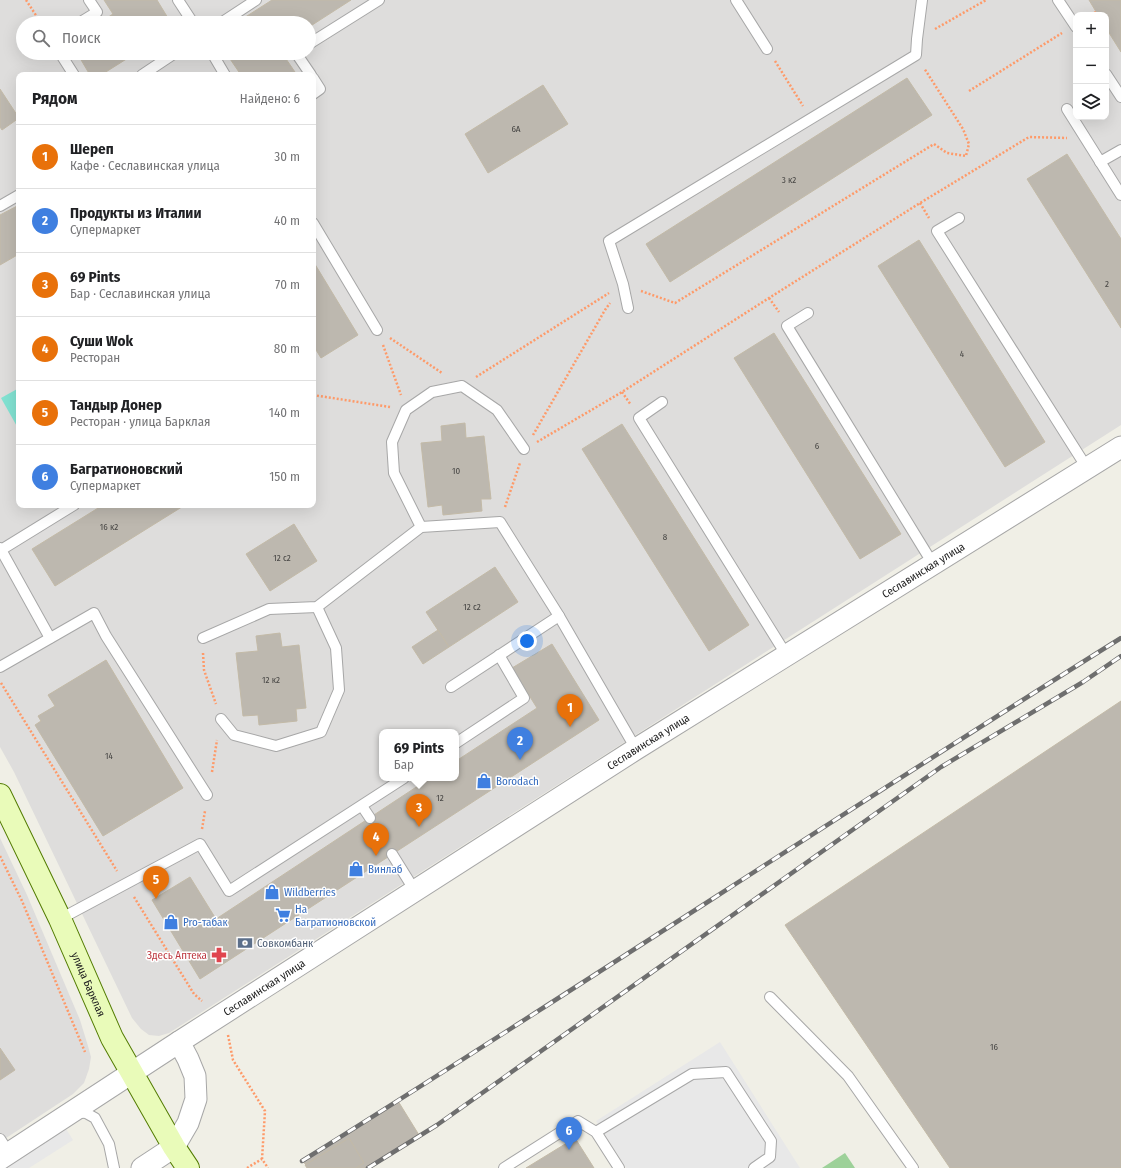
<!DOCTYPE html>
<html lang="ru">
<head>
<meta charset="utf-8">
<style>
	:root { --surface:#fff; --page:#f2f2f2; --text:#202124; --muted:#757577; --line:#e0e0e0; --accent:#7c3aed }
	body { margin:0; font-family:"Fira Sans Condensed",sans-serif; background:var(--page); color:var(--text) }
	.controls { position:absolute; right:12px; top:12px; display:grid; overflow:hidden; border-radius:8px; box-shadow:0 4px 16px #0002 }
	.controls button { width:36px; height:36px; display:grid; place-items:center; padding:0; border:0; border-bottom:1px solid var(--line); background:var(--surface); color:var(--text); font:20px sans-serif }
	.you { position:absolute; left:527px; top:641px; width:14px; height:14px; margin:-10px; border:3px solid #fff; border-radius:50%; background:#1a73e8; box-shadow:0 0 0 6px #1a73e833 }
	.badge { display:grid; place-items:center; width:26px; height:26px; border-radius:50%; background:var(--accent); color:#fff; font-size:13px; font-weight:700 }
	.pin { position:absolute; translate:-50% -33px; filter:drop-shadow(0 1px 2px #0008) }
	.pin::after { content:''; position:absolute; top:21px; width:14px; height:12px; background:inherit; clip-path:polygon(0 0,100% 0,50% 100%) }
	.popup { position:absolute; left:379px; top:729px; width:80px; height:52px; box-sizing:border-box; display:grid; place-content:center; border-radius:8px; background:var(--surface); filter:drop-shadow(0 1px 3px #0005); font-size:13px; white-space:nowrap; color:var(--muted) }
	.popup b { font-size:15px; color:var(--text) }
	.popup::after { content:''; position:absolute; left:50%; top:100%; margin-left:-8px; border:8px solid transparent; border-top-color:var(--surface) }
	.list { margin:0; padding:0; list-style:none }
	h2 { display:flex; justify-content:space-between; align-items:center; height:52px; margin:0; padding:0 16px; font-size:17px }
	h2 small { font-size:13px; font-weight:400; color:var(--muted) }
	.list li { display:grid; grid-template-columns:26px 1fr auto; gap:12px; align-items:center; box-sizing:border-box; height:64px; padding:0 16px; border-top:1px solid var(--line) }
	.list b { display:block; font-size:15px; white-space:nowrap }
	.list p { margin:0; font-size:13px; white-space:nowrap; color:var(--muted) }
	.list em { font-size:13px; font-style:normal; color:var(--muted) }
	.icon { flex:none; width:22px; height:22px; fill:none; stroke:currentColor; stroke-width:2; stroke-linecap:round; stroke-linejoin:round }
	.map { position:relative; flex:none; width:1121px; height:1168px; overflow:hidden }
	.search { position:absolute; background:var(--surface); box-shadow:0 4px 16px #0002; left:16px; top:16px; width:300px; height:44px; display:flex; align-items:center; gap:10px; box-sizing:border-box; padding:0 14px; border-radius:22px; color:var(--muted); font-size:15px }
	.panel { position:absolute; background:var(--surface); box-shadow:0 4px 16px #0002; left:16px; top:72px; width:300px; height:436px; border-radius:8px }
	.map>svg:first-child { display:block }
</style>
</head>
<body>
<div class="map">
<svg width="1121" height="1168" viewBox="0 0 1121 1168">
	<rect width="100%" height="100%" fill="#f0efe6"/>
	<g fill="#dedddc" fill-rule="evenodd">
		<path d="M 0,0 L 1121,0 L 1121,425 L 169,1033 L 159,1036 L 149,1035 L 141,1029 L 132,1018 L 14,772 L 0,747 ZM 1076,15 L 1106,15 L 1106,117 L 1076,117 ZM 23,23 L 309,23 L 309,53 L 23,53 ZM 19,75 L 313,75 L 313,505 L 19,505 ZM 382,732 L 456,732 L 456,778 L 382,778 Z"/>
		<polygon points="0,838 27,895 80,1020 88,1046 91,1057 89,1069 84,1083 73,1094 0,1142"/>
	</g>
	<polygon fill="#9dd199" points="845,1153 855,1168 822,1168"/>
	<polygon fill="#82e2d2" points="19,388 19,430 1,398"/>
	<g fill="#e8e8e8">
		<polygon points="720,1042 800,1168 626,1168 596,1121"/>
		<polygon points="66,1129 73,1140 29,1168 5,1168"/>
	</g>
	<g fill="#bdb8af" stroke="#c3baa7">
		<polygon points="104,0 157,0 171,23 99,23 113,14"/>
		<polygon points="272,0 351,0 309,27 309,23 236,23"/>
		<polygon points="1089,0 1121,0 1121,52 1106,28 1106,15 1098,15"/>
		<polygon points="77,53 136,53 101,75 90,75"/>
		<polygon points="226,53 282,53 297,75 241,75"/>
		<polygon points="907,78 932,115 670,282 646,244"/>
		<polygon points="543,85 568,124 488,173 465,134"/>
		<polygon points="0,89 19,118 2,130 0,127"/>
		<polygon points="1067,154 1121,239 1121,328 1027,179"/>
		<polygon points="19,205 19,254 0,265 0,215"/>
		<polygon points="919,240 1045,442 1005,467 878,266"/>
		<polygon points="313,261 358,335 321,358 313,345"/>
		<polygon points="774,333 901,534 860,559 734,358"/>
		<polygon points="465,423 466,438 484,436 491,499 481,499 482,511 443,515 442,505 428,507 421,443 442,441 441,426"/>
		<polygon points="622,424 749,625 709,651 582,449"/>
		<polygon points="103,505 185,505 55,586 32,549"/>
		<polygon points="294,524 317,561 270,591 246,554"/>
		<polygon points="495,567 518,602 449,647 426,612"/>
		<polygon points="438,630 449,647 423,664 412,647"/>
		<polygon points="280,633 282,647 299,645 306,708 296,709 297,721 259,725 258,715 243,716 236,653 258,651 256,636"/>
		<polygon points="552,644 599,720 200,979 152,900 190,877 216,919 430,778 456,778 456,761 537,708 512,668"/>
		<polygon points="106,660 183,788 103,836 35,725 41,721 38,716 55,706 48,695"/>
		<polygon points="1121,701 1121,1168 950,1168 785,925"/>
		<polygon points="0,1048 15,1070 0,1080"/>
		<polygon points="398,1101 419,1135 367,1168 308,1168 303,1161"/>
		<polygon points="349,1138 364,1163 356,1168 307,1168 305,1165"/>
		<polygon points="575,1138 594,1168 526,1168"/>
	</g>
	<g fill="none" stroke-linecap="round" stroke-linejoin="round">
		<g stroke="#a7a7a7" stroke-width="12">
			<g id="service">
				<polyline points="178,0 193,23"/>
				<polyline points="736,0 767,49"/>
				<polyline points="1058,0 1076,27"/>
				<polyline points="79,23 97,12 89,0"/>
				<polyline points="221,23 256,0"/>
				<polyline points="309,44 379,0"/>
				<polyline points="60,53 74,75"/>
				<polyline points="212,53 225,75"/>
				<polyline points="296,53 311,75"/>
				<polyline points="1106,74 1121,97"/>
				<polyline points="142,75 175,53"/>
				<polyline points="313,78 320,89 313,94"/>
				<polyline points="1067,109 1121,195"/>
				<polyline points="1100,162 1121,150"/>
				<polyline points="0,206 19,195"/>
				<polyline points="959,218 937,231 1087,468"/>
				<polyline points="313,223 377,330"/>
				<polyline points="628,308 623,284 609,241 916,55 917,39 922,0"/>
				<polyline points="808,313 787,326 933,564"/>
				<polyline points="662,402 639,418 787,656"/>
				<polyline points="421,527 394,473 392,442 406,410 432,392 462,386 497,410 524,449"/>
				<polyline points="0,548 50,638"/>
				<polyline points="1,550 74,505"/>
				<polyline points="203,638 269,609 317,607 421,527 500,522 559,616 636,749"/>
				<polyline points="0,667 94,613 106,636 207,795"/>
				<polyline points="451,687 559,616"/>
				<polyline points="221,719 234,735 276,746 321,732 339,690 336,648 317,607"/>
				<polyline points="456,743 524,698 499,655"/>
				<polyline points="362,806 370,818"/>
				<polyline points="392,854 415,891"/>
				<polyline points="60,919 200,844 229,891 404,778"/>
				<polyline points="770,997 848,1076 913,1168"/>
				<polyline points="74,1112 86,1113 95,1118 109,1144 114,1168"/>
				<polyline points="596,1132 692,1074 726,1072 771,1141 770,1157 754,1168"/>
				<polyline points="0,1139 9,1153"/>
				<polyline points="504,1168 578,1121 596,1132 619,1168"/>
			</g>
		</g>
		<g stroke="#a7a7a7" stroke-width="23">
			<g id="minor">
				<path id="s1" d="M 0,1159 L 179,1042 L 636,749 L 1121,447"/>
				<polyline points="142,1168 174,1147 188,1123 196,1099 195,1076 188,1059 179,1042"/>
			</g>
		</g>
		<g stroke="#537c02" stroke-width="24">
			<g id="secondary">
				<path id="s2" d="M 0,795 L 60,919 L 112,1038 L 174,1147 L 188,1168"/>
			</g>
		</g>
		<g stroke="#fe9a69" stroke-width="2.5" stroke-dasharray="2 2" stroke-linecap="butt">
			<polyline points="26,0 41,23"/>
			<polyline points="1091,15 1096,12"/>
			<polyline points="935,29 986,0"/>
			<polyline points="775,61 803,106"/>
			<polyline points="969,91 1062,33"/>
			<polyline points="920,203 929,218"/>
			<polyline points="641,291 675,303 934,144 947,153 966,156 969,144 963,129 924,68"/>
			<polyline points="769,298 779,312"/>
			<polyline points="390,338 442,373"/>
			<polyline points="383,345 401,395"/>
			<polyline points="476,377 609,293"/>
			<polyline points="622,392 631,405"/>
			<polyline points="313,395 390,407"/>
			<polyline points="533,435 605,310 610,303"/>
			<polyline points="537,442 622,392 769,298 920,203 1029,137 1067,138"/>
			<polyline points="505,507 520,463"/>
			<polyline points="203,653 204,670 216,704"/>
			<polyline points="1,683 117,871"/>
			<polyline points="212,772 217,740"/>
			<polyline points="202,829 205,811"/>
			<polyline points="0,856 22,901 85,1052"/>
			<polyline points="134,897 194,994 202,1001"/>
			<polyline points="228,1035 233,1060 265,1111 262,1159"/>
			<polyline points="247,1168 262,1159 268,1168"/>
		</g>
		<use href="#service" stroke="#fff" stroke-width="10"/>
		<use href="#minor" stroke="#fff" stroke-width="21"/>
		<use href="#secondary" stroke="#e9fbb9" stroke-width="22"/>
		<g stroke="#6e6e6e" stroke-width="4.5">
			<g id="rail">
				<path d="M 302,1161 C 577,989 846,810 1121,638"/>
				<polyline points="368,1168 437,1125 941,767 1083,682 1121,656"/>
			</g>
		</g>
		<use href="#rail" stroke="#fff" stroke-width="3" stroke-dasharray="9" stroke-linecap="butt"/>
	</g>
	<defs>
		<g id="shop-bare" transform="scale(1.2)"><path d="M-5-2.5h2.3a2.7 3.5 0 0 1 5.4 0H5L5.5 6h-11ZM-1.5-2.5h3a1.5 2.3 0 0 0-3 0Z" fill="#3f7fe0" stroke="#fff" stroke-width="2.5" paint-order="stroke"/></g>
		<g id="supermarket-bare" transform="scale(1.2)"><path d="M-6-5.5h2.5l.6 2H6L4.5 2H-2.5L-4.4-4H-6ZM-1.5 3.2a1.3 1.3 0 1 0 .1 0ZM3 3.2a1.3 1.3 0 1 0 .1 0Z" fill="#3f7fe0" stroke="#fff" stroke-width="2.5" paint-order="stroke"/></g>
		<g id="bank-bare" transform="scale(1.2)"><path d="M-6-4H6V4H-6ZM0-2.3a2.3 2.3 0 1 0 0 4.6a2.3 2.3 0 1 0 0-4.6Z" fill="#5c6f8a" stroke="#fff" stroke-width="2.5" paint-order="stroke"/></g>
		<g id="pharmacy-bare" transform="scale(1.2)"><path d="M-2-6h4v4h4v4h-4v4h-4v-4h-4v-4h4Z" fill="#e0444e" stroke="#fff" stroke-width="2.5" paint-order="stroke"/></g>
	</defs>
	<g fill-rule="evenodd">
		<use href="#shop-bare" x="484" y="781"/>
		<use href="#shop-bare" x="356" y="869"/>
		<use href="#shop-bare" x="272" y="892"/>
		<use href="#supermarket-bare" x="283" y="915"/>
		<use href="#shop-bare" x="171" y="922"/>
		<use href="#bank-bare" x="245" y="943"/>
		<use href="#pharmacy-bare" x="219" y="955"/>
	</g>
	<g text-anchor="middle" stroke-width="3" stroke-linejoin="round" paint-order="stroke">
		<g font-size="9" fill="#474644">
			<text x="516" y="132">6А</text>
			<text x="789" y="183">3 к2</text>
			<text x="1107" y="287">2</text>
			<text x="962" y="357">4</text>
			<text x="817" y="449">6</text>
			<text x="456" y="474">10</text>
			<text x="109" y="530">16 к2</text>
			<text x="665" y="540">8</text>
			<text x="282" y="561">12 с2</text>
			<text x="472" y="610">12 с2</text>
			<text x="271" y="683">12 к2</text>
			<text x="109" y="759">14</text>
			<text x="440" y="801">12</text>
			<text x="994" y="1050">16</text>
		</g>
		<g font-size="11" fill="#202020" stroke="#fff">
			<text dy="4" stroke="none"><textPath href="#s1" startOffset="1095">Сеславинская улица</textPath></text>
			<text dy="4" stroke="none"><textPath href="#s1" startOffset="771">Сеславинская улица</textPath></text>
			<text dy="4" stroke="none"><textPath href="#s2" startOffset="209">улица Барклая</textPath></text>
			<text dy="4" stroke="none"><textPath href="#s1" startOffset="315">Сеславинская улица</textPath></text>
		</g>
		<g font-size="11" fill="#366cbe" stroke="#fff" text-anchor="start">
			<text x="496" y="785">Borodach</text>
			<text x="368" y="873">Винлаб</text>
			<text x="284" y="896">Wildberries</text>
			<text x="295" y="913">На<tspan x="295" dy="13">Багратионовской</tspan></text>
			<text x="183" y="926">Pro-табак</text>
		</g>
		<g font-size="11" fill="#4e5e75" stroke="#fff" text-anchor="start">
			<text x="257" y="947">Совкомбанк</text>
		</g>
		<g font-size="11" fill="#be3a42" stroke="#fff" text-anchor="end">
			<text x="207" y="959">Здесь Аптека</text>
		</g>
	</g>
</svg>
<div class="controls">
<button>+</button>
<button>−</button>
<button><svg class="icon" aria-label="layers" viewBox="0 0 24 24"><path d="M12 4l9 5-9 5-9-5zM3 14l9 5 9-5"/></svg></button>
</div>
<div class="you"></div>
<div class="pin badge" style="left:570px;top:727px;background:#e8710a">1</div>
<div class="pin badge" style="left:520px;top:760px;background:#3f7fe0">2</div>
<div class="pin badge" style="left:419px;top:827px;background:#e8710a">3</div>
<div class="popup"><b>69 Pints</b>Бар</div>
<div class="pin badge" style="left:376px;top:856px;background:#e8710a">4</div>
<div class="pin badge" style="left:156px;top:899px;background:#e8710a">5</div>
<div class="pin badge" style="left:569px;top:1150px;background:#3f7fe0">6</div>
<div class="search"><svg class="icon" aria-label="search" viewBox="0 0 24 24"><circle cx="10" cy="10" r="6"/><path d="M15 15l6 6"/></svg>Поиск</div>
<section class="panel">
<h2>Рядом<small>Найдено: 6</small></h2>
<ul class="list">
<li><span class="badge" style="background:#e8710a">1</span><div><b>Шереп</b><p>Кафе · Сеславинская улица</p></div><em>30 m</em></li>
<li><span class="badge" style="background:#3f7fe0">2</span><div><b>Продукты из Италии</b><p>Супермаркет</p></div><em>40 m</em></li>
<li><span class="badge" style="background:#e8710a">3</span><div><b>69 Pints</b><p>Бар · Сеславинская улица</p></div><em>70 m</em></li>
<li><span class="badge" style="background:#e8710a">4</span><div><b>Суши Wok</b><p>Ресторан</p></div><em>80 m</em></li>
<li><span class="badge" style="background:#e8710a">5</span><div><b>Тандыр Донер</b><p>Ресторан · улица Барклая</p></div><em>140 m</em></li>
<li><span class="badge" style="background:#3f7fe0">6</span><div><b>Багратионовский</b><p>Супермаркет</p></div><em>150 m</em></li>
</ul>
</section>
</div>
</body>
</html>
